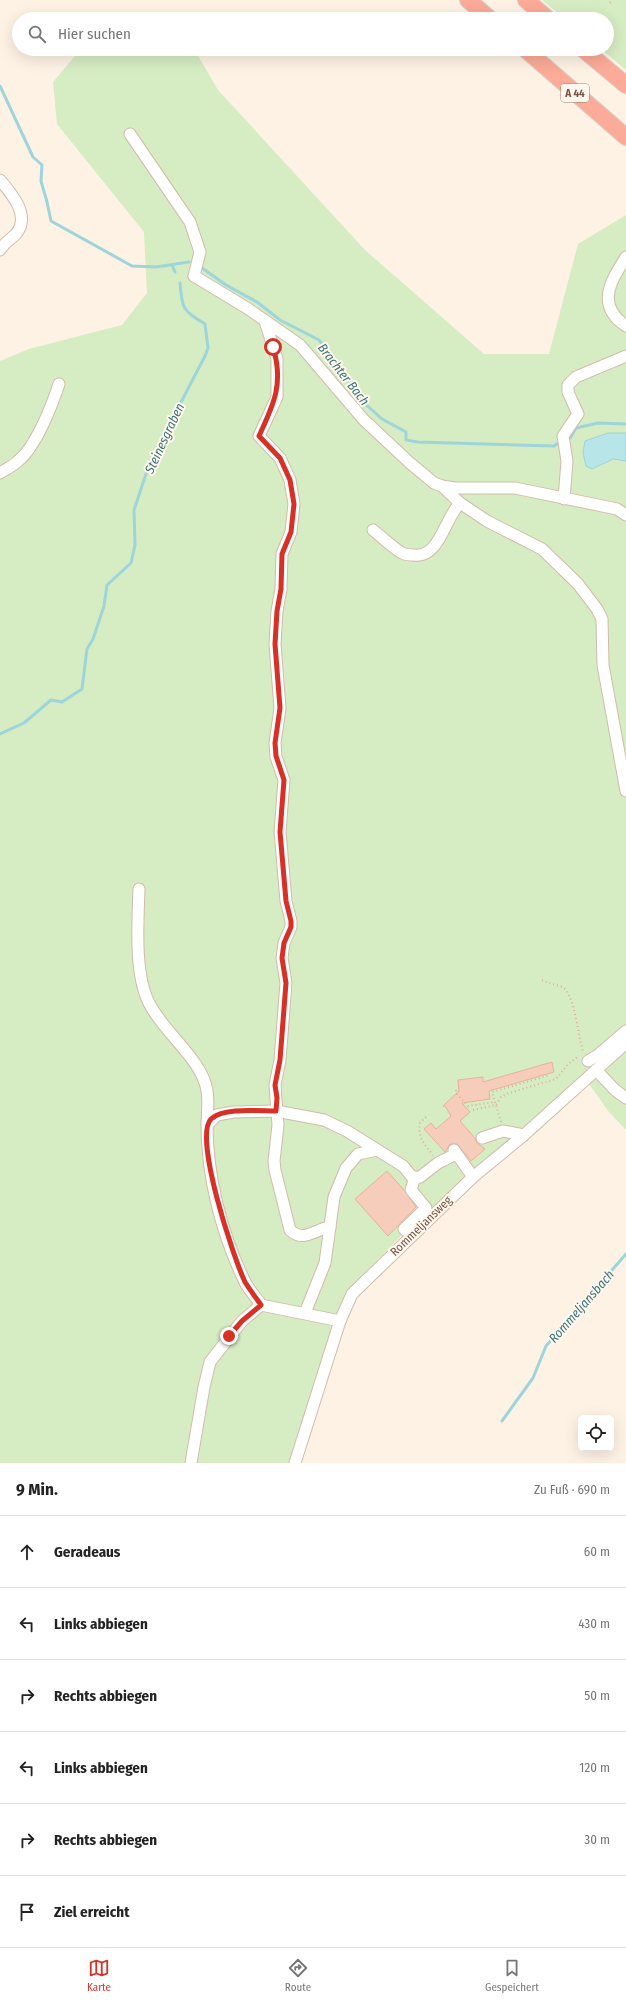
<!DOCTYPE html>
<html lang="de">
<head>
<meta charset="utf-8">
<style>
	:root { --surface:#fff; --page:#f6f6f6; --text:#222; --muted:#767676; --line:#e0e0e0; --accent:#d93025 }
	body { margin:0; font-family:"Fira Sans Condensed",sans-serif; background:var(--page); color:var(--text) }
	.controls { position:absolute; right:12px; bottom:12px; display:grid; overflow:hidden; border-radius:6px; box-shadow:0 4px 16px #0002 }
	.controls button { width:36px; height:36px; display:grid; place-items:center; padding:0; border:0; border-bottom:1px solid var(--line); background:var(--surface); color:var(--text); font:20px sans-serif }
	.stop { position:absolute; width:12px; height:12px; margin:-9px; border:3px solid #d93025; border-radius:50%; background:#fff }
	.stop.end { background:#d93025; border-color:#fff; box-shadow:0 1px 4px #0008 }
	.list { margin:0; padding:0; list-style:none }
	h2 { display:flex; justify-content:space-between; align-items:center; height:52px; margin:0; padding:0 16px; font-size:17px }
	h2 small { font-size:13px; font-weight:400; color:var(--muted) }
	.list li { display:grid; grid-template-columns:26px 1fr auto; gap:12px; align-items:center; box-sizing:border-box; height:72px; padding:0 16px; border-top:1px solid var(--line) }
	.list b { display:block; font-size:15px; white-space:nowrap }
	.list em { font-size:13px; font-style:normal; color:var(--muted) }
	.icon { flex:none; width:22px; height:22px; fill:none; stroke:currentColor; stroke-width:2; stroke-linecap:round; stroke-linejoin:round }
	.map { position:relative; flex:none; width:626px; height:1463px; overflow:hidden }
	.search { position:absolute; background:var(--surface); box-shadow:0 4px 16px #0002; left:12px; right:12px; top:12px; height:44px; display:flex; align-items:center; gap:10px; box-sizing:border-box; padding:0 14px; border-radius:22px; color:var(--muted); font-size:15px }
	.sheet { height:484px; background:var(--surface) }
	nav { display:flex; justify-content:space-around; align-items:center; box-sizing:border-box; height:56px; border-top:1px solid var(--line); background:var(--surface); font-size:11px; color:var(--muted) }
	nav a { display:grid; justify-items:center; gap:2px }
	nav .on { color:var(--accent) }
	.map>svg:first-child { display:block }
</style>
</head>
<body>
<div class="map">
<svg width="626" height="1463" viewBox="0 0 626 1463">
	<rect width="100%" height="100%" fill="#fdf2e4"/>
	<g fill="#d6ecc2">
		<polygon points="542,0 626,0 626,70 601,49 607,49 607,19 565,19"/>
		<polygon points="81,49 194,49 218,90 365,250 484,354 549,354 578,244 626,215 626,1130 609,1112 584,1077 479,1165 403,1234 346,1292 291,1463 0,1463 0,361 29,349 122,325 147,293 144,232 57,124 53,82"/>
	</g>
	<polygon fill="#b7e5e8" stroke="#9dd5db" points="608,433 626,433 626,461 613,459 592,469 586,466 583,453 585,441"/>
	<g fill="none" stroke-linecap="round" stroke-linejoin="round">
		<g stroke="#9dd5db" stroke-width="3">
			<polyline points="0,86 33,157 42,165 41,181 47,202 51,221 132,266 156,267 189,262"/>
			<polyline points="172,265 175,272"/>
			<polyline points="202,268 226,285 257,302 280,320 319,340 340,366 362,401 382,419 406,432 406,440 418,442 554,446 561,441"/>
			<polyline points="566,439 570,438 576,428 598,423 626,424"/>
			<path d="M 0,734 L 24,723 L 51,700 L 62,702 L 82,689 L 87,649 L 93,639 L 104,606 L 107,585 L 131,563 L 135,545 L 134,510 L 150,462 L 205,356 L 208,348 L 205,324 C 183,310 182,310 180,283"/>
			<polyline points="502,1421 533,1378 546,1346 626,1254"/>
		</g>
	</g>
	<g fill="#f5cdba" stroke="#e8b299">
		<polygon points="552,1062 554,1072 489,1091 490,1099 462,1103 470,1112 460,1121 475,1138 477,1143 485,1149 471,1161 457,1144 450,1144 445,1152 424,1129 431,1123 436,1129 451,1116 445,1106 443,1106 459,1091 458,1080 483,1077 483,1082"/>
		<polygon points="387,1171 404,1190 416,1207 388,1236 355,1199"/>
	</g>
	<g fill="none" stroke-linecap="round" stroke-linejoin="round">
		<g stroke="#d2bbac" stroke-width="13">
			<g id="minor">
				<polyline points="130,134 190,222 200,252 194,276 247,308 300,345 364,420 410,463 434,483 442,486 455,488 515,488 617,509 626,515"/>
				<path d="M 0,180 C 12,194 31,216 16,234 C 11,239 4,243 0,250"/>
				<path d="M 626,257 C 611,281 595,305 626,326"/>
				<path d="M 265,321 L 277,359 L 277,397 L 259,436 L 280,458 L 290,480 L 294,504 L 291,532 L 282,554 L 281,589 L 277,611 L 275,644 L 280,708 L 275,743 L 276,757 L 284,780 L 280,832 L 286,901 L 291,921 L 291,927 L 284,943 L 282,958 L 286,983 L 280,1060 L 275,1085 L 278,1125 L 274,1161 L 275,1170 L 290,1230 C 303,1243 316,1229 330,1227"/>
				<path d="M 0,473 C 6,469 13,466 18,461 C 36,447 52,405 59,384"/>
				<polyline points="442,486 460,503 487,521 542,549 578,584 597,609 602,619 603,665 626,791"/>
				<polyline points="564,499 567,461 563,436 578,414 568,392 568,385 576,377 626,356"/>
				<path d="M 373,530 C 383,538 392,547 402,553 C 406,555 411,555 414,555 C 439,559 445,518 460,503"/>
				<path d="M 139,889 C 138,922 134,973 149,1003 C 163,1032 203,1060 207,1091 C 209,1102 207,1114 207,1125"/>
				<polyline points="588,1061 598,1055 626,1031"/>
				<polyline points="596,1070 615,1090 626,1098"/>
				<polyline points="482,1138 503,1131 524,1135"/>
				<polyline points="454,1150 473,1177"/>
				<polyline points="412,1235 404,1229 426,1208 411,1190 415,1177"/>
				<polyline points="305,1313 325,1263 334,1197 346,1168 358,1154 377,1150"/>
				<path d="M 340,1321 L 261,1305 C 256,1297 249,1290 245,1282 C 222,1235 207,1177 207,1125 L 217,1115 L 234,1112 L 276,1111 L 324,1120 L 347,1131 L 403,1166 L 413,1178 L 420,1177 L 438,1163 L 456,1154"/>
				<polyline points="191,1463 204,1387 210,1362 242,1321 261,1305"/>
				<polyline points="295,1463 340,1321 352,1294 473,1177 524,1135 626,1043"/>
			</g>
		</g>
		<g stroke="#d9d0cc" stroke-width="18">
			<g id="highway">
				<polyline points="468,0 490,19"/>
				<polyline points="526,0 548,19"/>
				<polyline points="525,49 626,137"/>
				<polyline points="583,49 626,85"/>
			</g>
		</g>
		<g stroke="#dab09d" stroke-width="2" stroke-dasharray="1 3" stroke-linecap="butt">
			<polyline points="610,3 612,0"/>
			<path d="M 542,980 C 549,984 555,984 562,987 C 575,993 578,1037 583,1051"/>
			<polyline points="456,1090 457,1094 468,1106 495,1102"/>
			<polyline points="473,1110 496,1105 501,1097 509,1093 556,1079 568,1064 579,1056"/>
			<path d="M 426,1117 L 420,1123 C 417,1137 425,1145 433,1155"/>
			<polyline points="501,1122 492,1092 550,1075"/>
		</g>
		<use href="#minor" stroke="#fff" stroke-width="11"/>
		<use href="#highway" stroke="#fbab97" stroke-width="16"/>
	</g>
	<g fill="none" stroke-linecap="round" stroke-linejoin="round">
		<path stroke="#d93025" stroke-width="5" d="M 229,1336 L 242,1321 L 261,1305 C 256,1298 250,1290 245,1282 C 234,1259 193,1137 211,1119 C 223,1107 260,1111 276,1111 L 277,1098 L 275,1085 L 280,1060 L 286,983 L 282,958 L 284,943 L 291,927 L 291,921 L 286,901 L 280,832 L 284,780 L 276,756 L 275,743 L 280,708 L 275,644 L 277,611 L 281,589 L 282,554 L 291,532 L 294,504 L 290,480 L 280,458 L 259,436 C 274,404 284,383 273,347"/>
	</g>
	<g text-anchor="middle" stroke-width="4" stroke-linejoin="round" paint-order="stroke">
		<rect fill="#fff6ec" stroke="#a08679" stroke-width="1" x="561" y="84" width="28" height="18" rx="3"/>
		<g font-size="11" font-weight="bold" fill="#785648">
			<text x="575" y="97">A 44</text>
		</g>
		<g font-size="12" fill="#785648" stroke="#fff6ec">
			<text transform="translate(421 1226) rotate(-44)" y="4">Rommeljansweg</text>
		</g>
		<g font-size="13" font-style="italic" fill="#3a777e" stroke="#fff6ec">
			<text transform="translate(344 374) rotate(52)" y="5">Brachter Bach</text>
			<text transform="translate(164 438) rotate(-65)" y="5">Steinesgraben</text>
			<text transform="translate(581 1306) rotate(-49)" y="5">Rommeljansbach</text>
		</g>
	</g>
</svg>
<div class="controls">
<button><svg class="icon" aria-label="locate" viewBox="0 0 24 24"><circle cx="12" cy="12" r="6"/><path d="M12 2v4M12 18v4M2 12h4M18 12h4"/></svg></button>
</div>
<div class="stop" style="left:273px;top:347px"></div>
<div class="stop end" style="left:229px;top:1336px"></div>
<div class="search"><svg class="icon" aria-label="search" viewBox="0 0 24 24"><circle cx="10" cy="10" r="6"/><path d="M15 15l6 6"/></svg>Hier suchen</div>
</div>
<section class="sheet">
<h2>9 Min.<small>Zu Fuß · 690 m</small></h2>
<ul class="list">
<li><svg class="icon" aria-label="ahead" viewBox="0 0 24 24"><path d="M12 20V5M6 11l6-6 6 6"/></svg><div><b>Geradeaus</b></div><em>60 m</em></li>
<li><svg class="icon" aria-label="left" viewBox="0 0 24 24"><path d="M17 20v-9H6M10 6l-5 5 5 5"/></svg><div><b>Links abbiegen</b></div><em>430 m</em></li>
<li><svg class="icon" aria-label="right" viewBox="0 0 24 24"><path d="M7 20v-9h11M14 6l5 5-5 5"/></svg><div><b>Rechts abbiegen</b></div><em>50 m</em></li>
<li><svg class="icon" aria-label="left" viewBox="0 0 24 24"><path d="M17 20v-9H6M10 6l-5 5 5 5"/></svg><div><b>Links abbiegen</b></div><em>120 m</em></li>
<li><svg class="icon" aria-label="right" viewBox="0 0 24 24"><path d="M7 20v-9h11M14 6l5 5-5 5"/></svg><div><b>Rechts abbiegen</b></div><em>30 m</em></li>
<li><svg class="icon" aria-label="arrive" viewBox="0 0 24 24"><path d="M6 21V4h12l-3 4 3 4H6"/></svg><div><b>Ziel erreicht</b></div></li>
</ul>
</section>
<nav>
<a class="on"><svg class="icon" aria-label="map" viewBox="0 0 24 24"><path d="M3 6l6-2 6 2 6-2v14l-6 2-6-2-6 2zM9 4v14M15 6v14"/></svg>Karte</a>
<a><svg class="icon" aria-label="directions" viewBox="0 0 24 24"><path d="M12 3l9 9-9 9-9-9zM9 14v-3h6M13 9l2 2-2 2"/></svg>Route</a>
<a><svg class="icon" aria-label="saved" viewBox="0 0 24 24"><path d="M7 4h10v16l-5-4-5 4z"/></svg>Gespeichert</a>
</nav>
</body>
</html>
